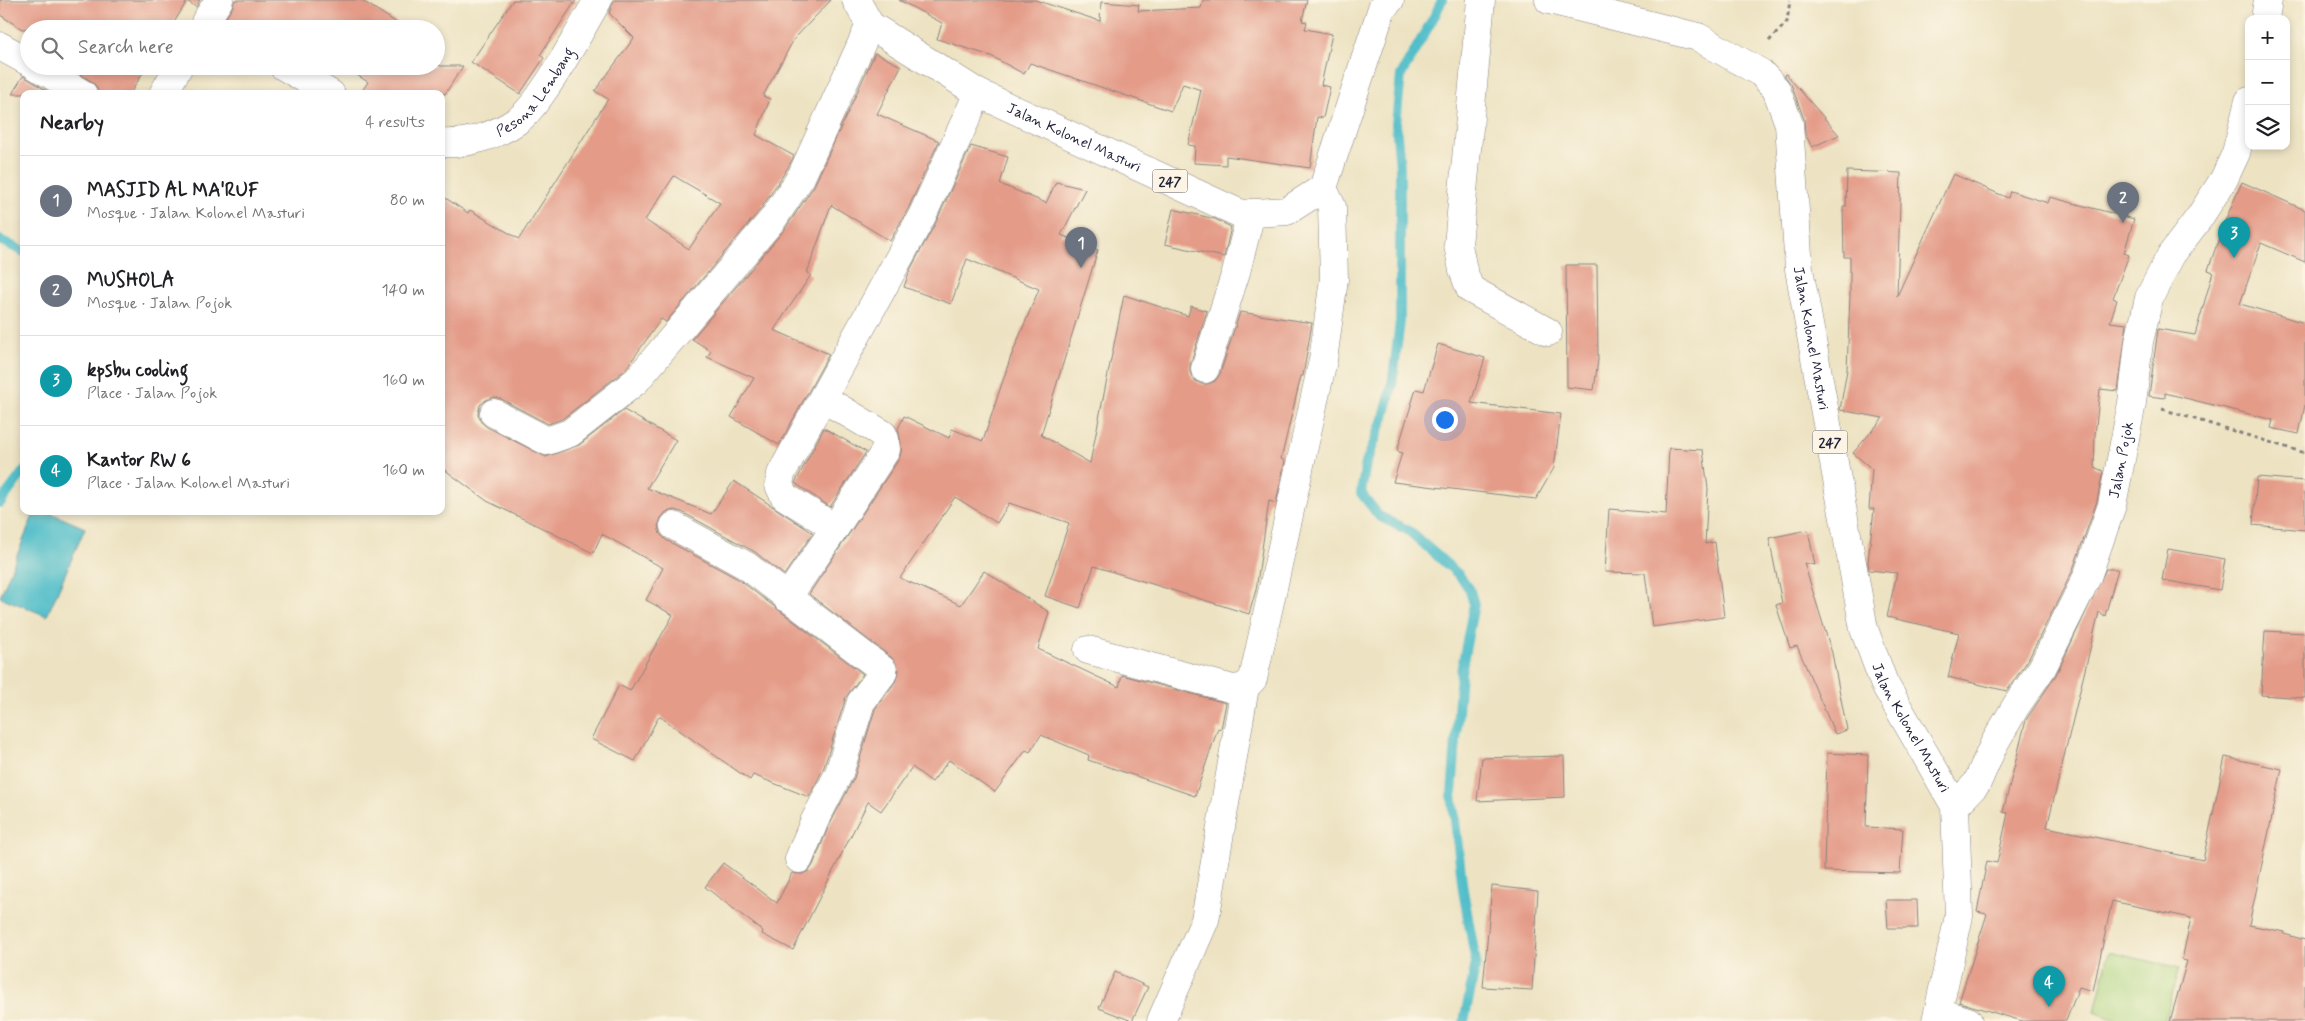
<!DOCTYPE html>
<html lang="en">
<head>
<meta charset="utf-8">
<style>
	:root { --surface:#fff; --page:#f2f2f2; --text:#202124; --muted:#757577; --line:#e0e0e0; --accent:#b5179e }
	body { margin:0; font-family:Mynerve,sans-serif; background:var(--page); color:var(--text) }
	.controls { position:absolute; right:15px; top:15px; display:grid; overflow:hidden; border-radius:10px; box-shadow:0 2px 8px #0003 }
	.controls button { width:45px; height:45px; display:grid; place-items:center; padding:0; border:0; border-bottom:1px solid var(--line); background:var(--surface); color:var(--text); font:25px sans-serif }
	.you { position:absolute; left:1444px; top:419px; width:18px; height:18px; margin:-12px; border:4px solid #fff; border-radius:50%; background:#1a73e8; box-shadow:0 0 0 8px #1a73e833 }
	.badge { display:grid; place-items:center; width:32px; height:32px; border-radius:50%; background:var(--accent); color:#fff; font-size:16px; font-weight:700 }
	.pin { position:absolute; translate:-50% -41px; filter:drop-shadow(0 1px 2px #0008) }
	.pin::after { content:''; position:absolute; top:26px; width:18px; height:15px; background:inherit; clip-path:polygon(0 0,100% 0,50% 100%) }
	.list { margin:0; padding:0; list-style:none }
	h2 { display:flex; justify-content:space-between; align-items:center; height:65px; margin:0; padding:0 20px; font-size:21px }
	h2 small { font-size:16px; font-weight:400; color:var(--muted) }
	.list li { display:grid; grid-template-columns:32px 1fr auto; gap:15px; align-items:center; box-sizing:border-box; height:90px; padding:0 20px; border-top:1px solid var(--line) }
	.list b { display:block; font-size:19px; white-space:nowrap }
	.list p { margin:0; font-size:16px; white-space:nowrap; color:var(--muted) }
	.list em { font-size:16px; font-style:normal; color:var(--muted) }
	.icon { flex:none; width:28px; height:28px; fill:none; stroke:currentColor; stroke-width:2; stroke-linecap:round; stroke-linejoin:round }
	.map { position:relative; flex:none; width:2305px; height:1021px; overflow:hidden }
	.search { position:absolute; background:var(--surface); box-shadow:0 2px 8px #0003; left:20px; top:20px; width:425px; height:55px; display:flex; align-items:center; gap:12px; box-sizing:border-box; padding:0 18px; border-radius:28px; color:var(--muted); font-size:19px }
	.panel { position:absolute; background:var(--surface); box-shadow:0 2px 8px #0003; left:20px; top:90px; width:425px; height:425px; border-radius:10px }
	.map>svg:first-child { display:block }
</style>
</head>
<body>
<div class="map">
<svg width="2305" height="1021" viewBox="0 0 2305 1021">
	<rect width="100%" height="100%" fill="#fcf5e5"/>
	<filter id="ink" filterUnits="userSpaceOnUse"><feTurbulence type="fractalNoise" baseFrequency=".02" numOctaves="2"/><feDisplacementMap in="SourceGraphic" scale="10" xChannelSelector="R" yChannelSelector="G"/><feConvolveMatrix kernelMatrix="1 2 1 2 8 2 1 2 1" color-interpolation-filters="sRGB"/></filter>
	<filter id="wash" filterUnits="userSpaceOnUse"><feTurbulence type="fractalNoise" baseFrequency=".0096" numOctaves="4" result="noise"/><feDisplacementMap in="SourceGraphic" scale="20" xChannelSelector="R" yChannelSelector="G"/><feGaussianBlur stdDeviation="1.12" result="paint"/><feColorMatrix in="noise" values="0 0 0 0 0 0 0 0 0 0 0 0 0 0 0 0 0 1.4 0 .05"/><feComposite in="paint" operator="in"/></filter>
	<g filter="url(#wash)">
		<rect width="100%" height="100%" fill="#ede3c3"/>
		<polygon fill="#acd580" stroke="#677c5e" points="2109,952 2180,968 2164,1021 2117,1021 2095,1012"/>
		<polygon fill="#51bec9" stroke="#3a7082" points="35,511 46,511 85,528 47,616 0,597"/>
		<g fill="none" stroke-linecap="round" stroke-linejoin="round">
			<g stroke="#51bec9" stroke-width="10">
				<polyline points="1442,0 1435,15 1401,75 1396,124 1400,167 1400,321 1392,386 1384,417 1366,463 1361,493 1379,516 1409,531 1458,574 1469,588 1474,604 1461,672 1452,794 1463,890 1476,963 1464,1021"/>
				<polyline points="0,240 24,252"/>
				<polyline points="0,503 24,471"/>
			</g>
		</g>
		<g id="blocks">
			<g fill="#e49c89" fill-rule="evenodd">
				<polygon points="0,0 200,0 196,7 187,1 170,29 22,29 0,15"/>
				<polygon points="235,0 361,0 402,26 400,29 230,29 222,24 232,8"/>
				<polygon points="513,0 576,0 540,55 544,58 520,94 471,62"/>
				<path d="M 614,0 L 831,0 L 794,39 L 763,96 L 770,99 L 756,135 L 794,156 L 787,169 L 760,210 L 666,322 L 661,319 L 625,370 L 562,419 L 548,424 L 501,399 L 494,397 L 486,400 L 480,405 L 478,414 L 481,422 L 487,427 L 546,457 L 579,445 L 624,410 L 676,440 L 647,488 L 711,514 L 734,481 L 813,533 L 784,575 L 755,552 L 682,512 L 674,510 L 666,512 L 661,518 L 658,526 L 660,534 L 666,540 L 738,579 L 863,674 L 846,697 L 824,767 L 809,797 L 753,775 L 750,780 L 659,716 L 635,761 L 591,739 L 619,685 L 630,691 L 673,615 L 646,600 L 663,568 L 602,534 L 593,553 L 487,501 L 441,467 L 441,195 L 468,213 L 470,210 L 519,239 L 608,99 L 595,91 L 634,38 L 609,13 ZM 674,176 L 720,203 L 689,249 L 645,220 Z"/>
				<polygon points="899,0 1035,0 1100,21 1101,2 1139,5 1138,11 1201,8 1203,0 1307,0 1302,21 1307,22 1305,29 1332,34 1321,85 1330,87 1323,118 1317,117 1310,168 1226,156 1226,165 1194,163 1195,146 1188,145 1201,90 1183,84 1171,111 1030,63 1024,74 991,56 937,39 942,23"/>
				<polygon points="875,53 901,66 877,114 939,141 908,209 890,241 831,205 807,273 811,275 774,330 829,354 779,445 731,417 754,378 707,357 711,351 692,339 785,229 814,186"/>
				<polygon points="436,64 441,66 463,66 445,94 360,94 368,82 343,66 436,66"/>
				<polygon points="67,66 147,66 130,94 99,94 96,86 91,81"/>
				<polygon points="1786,74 1839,135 1812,147 1805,134 1804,119 1791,84 1784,75"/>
				<polygon points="23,76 25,77 52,94 12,94"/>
				<polygon points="971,146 1008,157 1000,184 1046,203 1056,182 1085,189 1061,235 1098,250 1041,435 1090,463 1124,295 1188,316 1191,306 1207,311 1190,365 1190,372 1193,379 1201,384 1208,384 1215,381 1220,374 1240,312 1312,323 1303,376 1301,376 1281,459 1285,461 1276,503 1269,501 1256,590 1249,614 1094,566 1080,608 1045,596 1069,523 1009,503 997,523 955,497 900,578 961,605 984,571 1049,612 1038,649 1119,687 1122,675 1226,703 1221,729 1218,728 1195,796 1088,760 1089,755 1041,735 1030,752 1026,750 995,792 949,760 932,782 912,767 881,811 868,802 793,950 762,934 763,931 705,887 723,863 777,903 792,873 802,874 809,871 813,865 828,828 854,778 875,709 895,682 899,670 892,658 809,594 899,459 902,449 898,429 904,416 949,438 952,429 983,441 1010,359 1039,289 967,259 951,304 904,287 910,270 936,222"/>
				<polygon points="1847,171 1901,173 1897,296 1953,174 2008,198 2010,191 2048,203 2050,197 2134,219 2124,253 2129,255 2113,298 2117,300 2110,322 2127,324 2118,391 2100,389 2095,435 2094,467 2103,471 2097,501 2072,572 2028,660 2007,691 1948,677 1959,633 1887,617 1897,573 1869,570 1868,562 1874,509 1869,509 1872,469 1853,453 1883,418 1840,410 1847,370 1850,296 1850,257 1844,257 1843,206 1846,206"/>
				<polygon points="2242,182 2305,210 2305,262 2261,243 2240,304 2305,323 2305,405 2299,434 2271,428 2273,420 2165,393 2165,398 2149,396 2158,329 2195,335 2213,272 2208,270 2225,221"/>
				<polygon points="1173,209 1215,219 1231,227 1224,257 1165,244"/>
				<polygon points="1566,265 1597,265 1598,360 1594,390 1567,387"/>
				<polygon points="1438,344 1485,358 1471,403 1561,414 1554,468 1536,499 1393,482 1402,453 1397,451 1416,389 1424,391"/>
				<polygon points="824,428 866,452 830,507 795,483"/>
				<polygon points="1669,448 1703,450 1708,489 1705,544 1715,542 1724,617 1652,627 1645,573 1605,572 1609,509 1666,514"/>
				<polygon points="2257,477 2305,481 2305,530 2253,525"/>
				<polygon points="1808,530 1815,565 1804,563 1832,653 1847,730 1835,734 1797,646 1790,648 1776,605 1782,603 1769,538"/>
				<polygon points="2168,549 2225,559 2220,590 2162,580"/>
				<polygon points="2106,569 2118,569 2105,616 2099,612 2047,827 2203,860 2225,757 2282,769 2249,925 2285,932 2284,934 2305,940 2305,1021 2170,1021 2187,961 2182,960 2191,918 2112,901 2093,991 2079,987 2066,1021 2022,1021 1959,1002 1987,914 1977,912 1987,861 1997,863 2008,813 2003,812 2026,720 2056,675"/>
				<polygon points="2265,631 2305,633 2305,698 2261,695"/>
				<polygon points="1827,753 1868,755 1866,827 1903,829 1900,873 1824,871"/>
				<polygon points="1564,756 1565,797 1477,801 1482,758"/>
				<polygon points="1492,886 1538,891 1532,990 1483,987"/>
				<polygon points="1886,900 1917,900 1918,928 1888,928"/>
				<polygon points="1115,972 1148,987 1132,1021 1099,1008"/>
			</g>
		</g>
	</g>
	<g filter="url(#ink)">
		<use href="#blocks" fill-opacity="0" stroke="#88827f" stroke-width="1"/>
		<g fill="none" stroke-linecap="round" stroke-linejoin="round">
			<g stroke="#88827f" stroke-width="29">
				<g id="minor">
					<polyline points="1481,0 1458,245 1463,270 1470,289 1548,332"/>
					<polyline points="2265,19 2268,0"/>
					<polyline points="205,22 219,0"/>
					<polyline points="0,46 29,62"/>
					<polyline points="36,66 83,94"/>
					<polyline points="283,66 331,94"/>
					<polyline points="163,94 179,66"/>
					<path id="s1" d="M 441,143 C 466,145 497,135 517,121 C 542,104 581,28 598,0"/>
					<polyline points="1205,369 1236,272 1251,213"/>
					<polyline points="824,399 883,434 885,439 886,450 835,528"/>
					<polyline points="494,413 547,441 570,433 636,381 773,219 801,177 870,25"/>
					<polyline points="674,526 747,566 883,670 883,673 861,702 839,773 814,822 799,859"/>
					<polyline points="787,598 835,528 784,496 779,485 781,474 922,216 978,93"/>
					<polyline points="1088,650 1233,689 1245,687 1253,679 1323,360 1334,279 1332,207 1323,188"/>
					<path id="s2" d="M 1955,806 L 1977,783 L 1994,744 L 2016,706 L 2042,668 L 2087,577 L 2112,505 L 2132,403 L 2139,342 L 2149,298 L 2171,255 L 2199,218 L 2224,179 L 2236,153 L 2249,101"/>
					<polyline points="1939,1012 1968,1021"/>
					<polyline points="1161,1021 1205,920 1245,687"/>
				</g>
			</g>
			<g stroke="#88827f" stroke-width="29">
				<g id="major">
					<path id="s3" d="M 856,0 L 870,25 L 978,93 L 1241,214 L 1287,211 L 1323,188 L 1382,8 L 1390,0"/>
					<path id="s4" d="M 1549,0 L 1698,37 L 1761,73 L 1776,89 L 1789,124 L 1799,269 L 1864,629 L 1884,683 L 1955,806 L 1959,916 L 1936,1021"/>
				</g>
			</g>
			<g stroke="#88827f" stroke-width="3" stroke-dasharray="4 4" stroke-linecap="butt">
				<polyline points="1769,41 1787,22 1790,0"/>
				<polyline points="2162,409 2305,453"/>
			</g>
			<use href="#minor" stroke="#fff" stroke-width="28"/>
			<use href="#major" stroke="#fff" stroke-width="28"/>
		</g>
	</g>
	<g text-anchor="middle" stroke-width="4" stroke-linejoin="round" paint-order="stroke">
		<g fill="#fcf5e5" stroke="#63616e" stroke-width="1">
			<rect x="1152.5" y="169.5" width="35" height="23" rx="4"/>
			<rect x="1812.5" y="430.5" width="35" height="23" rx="4"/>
		</g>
		<g font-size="14" font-weight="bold" fill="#22223b">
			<text x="1170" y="186">247</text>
			<text x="1830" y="447">247</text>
		</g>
		<g font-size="15" fill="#22223b" stroke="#fcf5e5">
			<text dy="5" stroke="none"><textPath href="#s1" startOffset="114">Pesona Lembang</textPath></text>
			<text dy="5" stroke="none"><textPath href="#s3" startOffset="262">Jalan Kolonel Masturi</textPath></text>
			<text dy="5" stroke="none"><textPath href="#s4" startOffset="501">Jalan Kolonel Masturi</textPath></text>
			<text dy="5" stroke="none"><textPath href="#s2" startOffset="388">Jalan Pojok</textPath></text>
			<text dy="5" stroke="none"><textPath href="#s4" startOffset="906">Jalan Kolonel Masturi</textPath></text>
		</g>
	</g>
</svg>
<div class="controls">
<button>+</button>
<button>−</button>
<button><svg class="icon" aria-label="layers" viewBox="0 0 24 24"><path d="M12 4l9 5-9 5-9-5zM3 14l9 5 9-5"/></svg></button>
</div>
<div class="you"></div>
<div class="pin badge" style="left:1081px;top:268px;background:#6b7280">1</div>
<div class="pin badge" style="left:2123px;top:223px;background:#6b7280">2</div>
<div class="pin badge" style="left:2234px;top:258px;background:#0f9aa8">3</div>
<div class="pin badge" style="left:2049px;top:1007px;background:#0f9aa8">4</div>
<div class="search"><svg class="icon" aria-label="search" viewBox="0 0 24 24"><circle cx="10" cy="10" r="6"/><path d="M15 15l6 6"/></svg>Search here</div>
<section class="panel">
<h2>Nearby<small>4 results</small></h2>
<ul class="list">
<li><span class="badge" style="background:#6b7280">1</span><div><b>MASJID AL MA'RUF</b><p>Mosque · Jalan Kolonel Masturi</p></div><em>80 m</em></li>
<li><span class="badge" style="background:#6b7280">2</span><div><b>MUSHOLA</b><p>Mosque · Jalan Pojok</p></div><em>140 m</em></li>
<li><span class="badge" style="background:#0f9aa8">3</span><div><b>kpsbu cooling</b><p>Place · Jalan Pojok</p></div><em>160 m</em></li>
<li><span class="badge" style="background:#0f9aa8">4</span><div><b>Kantor RW 6</b><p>Place · Jalan Kolonel Masturi</p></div><em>160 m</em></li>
</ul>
</section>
</div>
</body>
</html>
